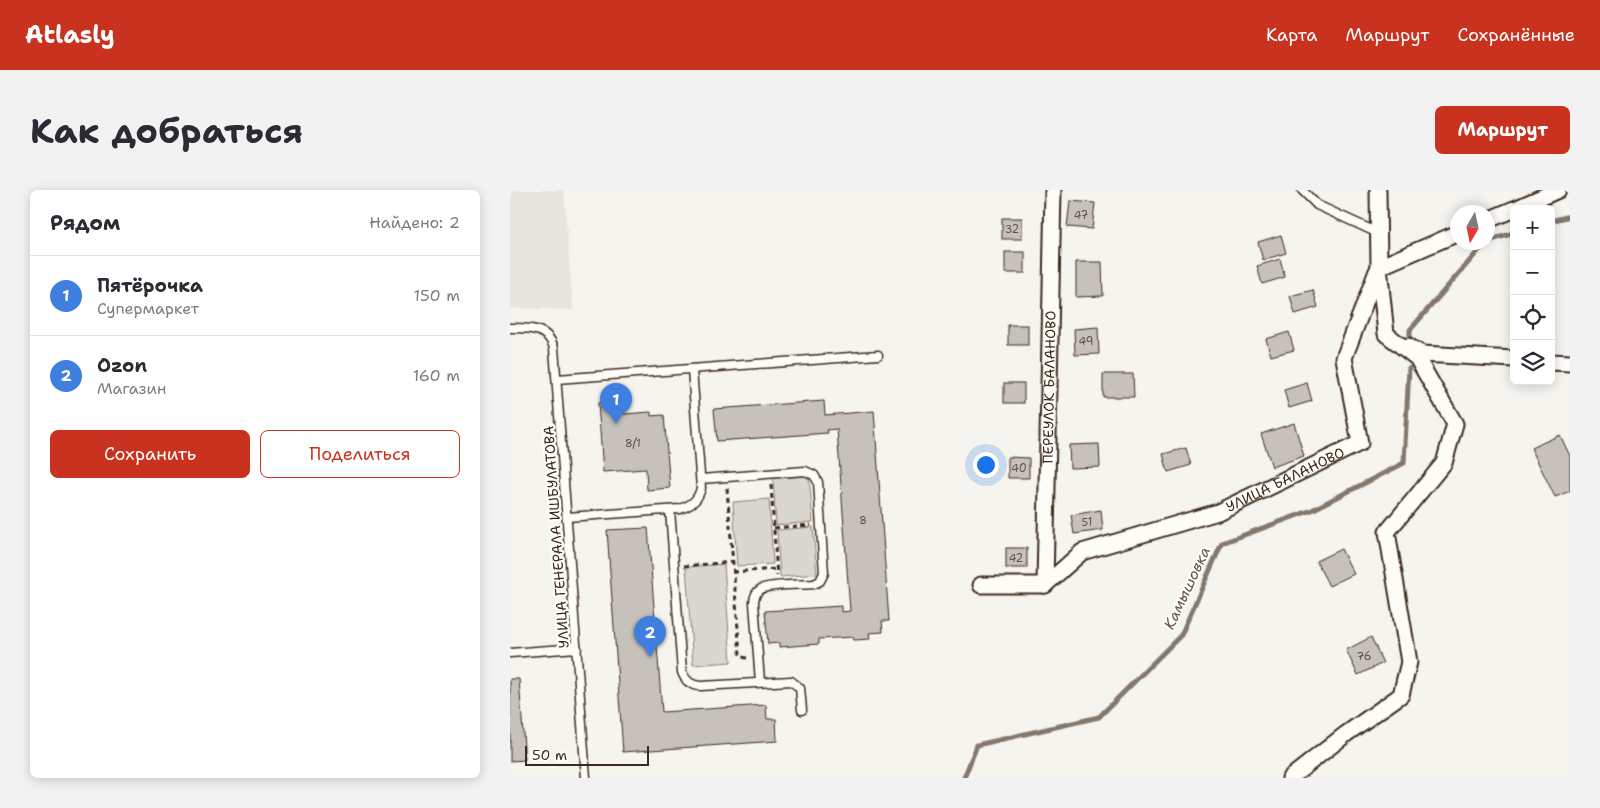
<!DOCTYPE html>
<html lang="ru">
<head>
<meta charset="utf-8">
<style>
	:root { --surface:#fff; --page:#f2f2f3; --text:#2b2b33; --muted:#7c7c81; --line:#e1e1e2; --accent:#c8321e }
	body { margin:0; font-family:"Shantell Sans",sans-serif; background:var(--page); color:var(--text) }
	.controls { position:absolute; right:15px; top:15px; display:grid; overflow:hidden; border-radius:8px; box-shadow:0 2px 12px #0003 }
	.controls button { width:45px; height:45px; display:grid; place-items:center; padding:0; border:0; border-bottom:1px solid var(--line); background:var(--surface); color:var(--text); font:25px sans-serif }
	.compass { position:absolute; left:940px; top:15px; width:45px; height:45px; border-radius:50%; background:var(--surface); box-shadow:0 2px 12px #0003; rotate:189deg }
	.scale { position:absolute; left:15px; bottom:12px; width:124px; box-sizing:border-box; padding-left:5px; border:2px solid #3b2a1e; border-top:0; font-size:14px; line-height:18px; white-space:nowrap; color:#3b2a1e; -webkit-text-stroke:4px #fdfcf7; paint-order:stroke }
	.you { position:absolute; left:475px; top:274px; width:18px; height:18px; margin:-12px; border:4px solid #fff; border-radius:50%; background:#1a73e8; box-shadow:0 0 0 8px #1a73e833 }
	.badge { display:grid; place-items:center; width:32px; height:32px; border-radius:50%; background:var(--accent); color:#fff; font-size:16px; font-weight:700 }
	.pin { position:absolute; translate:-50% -41px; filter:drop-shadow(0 1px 2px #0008) }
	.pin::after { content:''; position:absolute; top:26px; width:18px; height:15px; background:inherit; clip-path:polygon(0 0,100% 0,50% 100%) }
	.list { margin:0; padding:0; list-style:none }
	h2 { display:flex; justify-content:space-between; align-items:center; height:65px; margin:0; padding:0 20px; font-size:21px }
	h2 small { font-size:16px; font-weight:400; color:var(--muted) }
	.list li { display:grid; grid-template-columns:32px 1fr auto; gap:15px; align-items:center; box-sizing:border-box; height:80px; padding:0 20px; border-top:1px solid var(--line) }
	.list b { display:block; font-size:19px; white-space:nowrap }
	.list p { margin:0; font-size:16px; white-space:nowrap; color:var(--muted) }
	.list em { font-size:16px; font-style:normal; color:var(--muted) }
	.actions { display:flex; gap:10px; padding:15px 20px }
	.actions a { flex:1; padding:11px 0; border:1px solid var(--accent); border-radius:8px; text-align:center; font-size:18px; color:var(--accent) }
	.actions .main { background:var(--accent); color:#fff }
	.icon { flex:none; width:28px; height:28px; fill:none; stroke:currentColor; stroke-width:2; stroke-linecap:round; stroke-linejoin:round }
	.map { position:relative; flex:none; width:1060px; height:588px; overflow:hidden; border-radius:8px }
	header { display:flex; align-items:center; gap:30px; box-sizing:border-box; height:70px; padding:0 25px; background:var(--accent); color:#fff }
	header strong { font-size:24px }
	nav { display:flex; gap:28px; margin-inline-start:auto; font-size:18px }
	.intro { display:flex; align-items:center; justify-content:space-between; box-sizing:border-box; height:120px; padding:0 30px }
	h1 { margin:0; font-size:35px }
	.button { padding:12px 22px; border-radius:8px; background:var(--accent); color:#fff; font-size:18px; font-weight:700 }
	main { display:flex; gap:30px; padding:0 30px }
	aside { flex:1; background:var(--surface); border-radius:8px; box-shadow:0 2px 12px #0003 }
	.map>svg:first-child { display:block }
</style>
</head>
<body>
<header>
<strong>Atlasly</strong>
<nav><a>Карта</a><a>Маршрут</a><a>Сохранённые</a></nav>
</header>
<div class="intro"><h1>Как добраться</h1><a class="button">Маршрут</a></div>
<main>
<aside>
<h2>Рядом<small>Найдено: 2</small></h2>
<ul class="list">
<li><span class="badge" style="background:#3f7fe0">1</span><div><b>Пятёрочка</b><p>Супермаркет</p></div><em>150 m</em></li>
<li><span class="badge" style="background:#3f7fe0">2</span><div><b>Ozon</b><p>Магазин</p></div><em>160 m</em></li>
</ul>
<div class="actions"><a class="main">Сохранить</a><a>Поделиться</a></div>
</aside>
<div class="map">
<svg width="1060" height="588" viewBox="0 0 1060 588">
	<rect width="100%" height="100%" fill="#f5f4ee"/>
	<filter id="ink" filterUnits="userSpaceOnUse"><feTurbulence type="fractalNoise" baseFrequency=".02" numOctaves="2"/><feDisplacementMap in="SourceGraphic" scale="10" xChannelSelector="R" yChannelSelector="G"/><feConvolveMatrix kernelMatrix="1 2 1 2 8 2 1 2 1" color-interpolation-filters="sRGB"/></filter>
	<g filter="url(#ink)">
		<polygon fill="#e7e5df" points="0,0 54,0 63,120 0,118"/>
		<g fill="#dad6d0" stroke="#8a8077">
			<polygon points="299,286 303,332 266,335 263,288"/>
			<polygon points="259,309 263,374 227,376 223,312"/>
			<polygon points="303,337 307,384 270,387 267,340"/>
			<polygon points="214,374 221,472 183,475 176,377"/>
		</g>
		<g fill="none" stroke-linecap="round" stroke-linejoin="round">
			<g stroke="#84786e" stroke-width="5">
				<polyline points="1041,31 1060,26"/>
				<polyline points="978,51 1004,43"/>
				<polyline points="900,147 900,140 976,52"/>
				<polyline points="454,588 467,555 589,527 671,445 712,353 802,320 894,273 899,178"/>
			</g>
		</g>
		<g fill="#c7c1bb" stroke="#3b2a1e">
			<polygon points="560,11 585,13 582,39 557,37"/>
			<rect x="492" y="28" width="20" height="21"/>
			<polygon points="771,45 776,63 753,70 748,52"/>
			<rect x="495" y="62" width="20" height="21"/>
			<polygon points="770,69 775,87 752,94 747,76"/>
			<polygon points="566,72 592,72 593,106 566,107"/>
			<polygon points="803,100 808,117 785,124 780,106"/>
			<rect x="498" y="135" width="20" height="20"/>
			<polygon points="588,137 589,164 565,165 564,139"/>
			<polygon points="779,142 784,160 761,166 756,149"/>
			<polygon points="593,184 623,184 624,207 593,207"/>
			<rect x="494" y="193" width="20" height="20"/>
			<polygon points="797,193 802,211 779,218 774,200"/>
			<polygon points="113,211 114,224 141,222 141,226 154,225 160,298 137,300 136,279 93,282 88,213"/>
			<polygon points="314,211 315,225 364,221 379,431 372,431 373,442 359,443 360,449 344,450 343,447 309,449 309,454 269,457 269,453 258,454 255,421 331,416 331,422 340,421 327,239 317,240 318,243 207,251 204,219"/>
			<polygon points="784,233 794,266 762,277 751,244"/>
			<polygon points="1050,245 1060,266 1060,301 1045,307 1021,258"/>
			<polygon points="589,254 590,277 560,278 559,255"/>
			<polygon points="676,258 681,275 658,282 653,264"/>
			<polygon points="498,267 519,268 519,288 498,288"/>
			<polygon points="591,320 593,340 564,344 561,325"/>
			<polygon points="138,338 152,522 256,515 257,529 266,529 267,551 113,562 97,340"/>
			<rect x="496" y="358" width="21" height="20"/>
			<polygon points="831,359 844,384 819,396 806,371"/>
			<polygon points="861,447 873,473 848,485 836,460"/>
			<polygon points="0,489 9,489 15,570 0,571"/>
		</g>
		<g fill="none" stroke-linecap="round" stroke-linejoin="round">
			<g stroke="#3b2a1e" stroke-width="11">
				<g id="service">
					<polyline points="792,0 807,15 868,43"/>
					<path d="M 0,138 C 19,138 38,137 44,158 L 76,588"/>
					<polyline points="47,189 368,165"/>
					<path d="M 191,289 L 295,281 L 304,285 L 308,292 L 314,383 L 310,391 L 304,394 C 292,395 260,394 251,399 C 246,402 244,407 244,413 L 250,492"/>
					<path d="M 160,320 L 172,482 C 175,490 181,496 191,496 L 281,491 L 290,498 L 292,520"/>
					<path d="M 57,327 L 170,319 C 182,315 188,310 191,298 L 182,179"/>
					<polyline points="0,463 67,458"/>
				</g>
			</g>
			<g stroke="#3b2a1e" stroke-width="19">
				<g id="minor">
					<polyline points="868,0 869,77 948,43"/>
					<polyline points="1005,19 1048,0"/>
					<polyline points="978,30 1004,19"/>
					<polyline points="898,156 912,164 1004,169"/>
					<polyline points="1041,172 1060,173"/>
					<polyline points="471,395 535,395"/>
					<path id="s1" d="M 535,395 L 572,362 L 708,322 L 850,253 L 834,168 L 867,81"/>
					<path id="s2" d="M 535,395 L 543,0"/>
					<polyline points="780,588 836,544 891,505 899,472 877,342 934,273 945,234 907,168 876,144 869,77"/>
				</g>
			</g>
			<g stroke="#3b2a1e" stroke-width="3" stroke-dasharray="5 4" stroke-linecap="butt">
				<polyline points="261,295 267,386"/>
				<polyline points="217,298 230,464 232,467 237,468"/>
				<polyline points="264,338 301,335"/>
				<polyline points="174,376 223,372"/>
				<polyline points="223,382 267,379"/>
			</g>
			<use href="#service" stroke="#fdfcf7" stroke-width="8"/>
			<use href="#minor" stroke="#fdfcf7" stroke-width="15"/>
		</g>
	</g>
	<g text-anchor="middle" stroke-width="4.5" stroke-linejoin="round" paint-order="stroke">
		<g font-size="11" fill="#5e5045">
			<text x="571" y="29">47</text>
			<text x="502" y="43">32</text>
			<text x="576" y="155">49</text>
			<text x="123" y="257">8/1</text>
			<text x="509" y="282">40</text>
			<text x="353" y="334">8</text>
			<text x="577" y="336">51</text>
			<text x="506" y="372">42</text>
			<text x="854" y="470">76</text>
		</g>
		<g font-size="14" fill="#3b2a1e" stroke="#fdfcf7">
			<text dy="5" stroke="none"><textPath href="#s2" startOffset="198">ПЕРЕУЛОК БАЛАНОВО</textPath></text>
			<text dy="5" stroke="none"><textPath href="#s1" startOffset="266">УЛИЦА БАЛАНОВО</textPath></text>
			<text transform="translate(46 347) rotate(-94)" y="5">УЛИЦА ГЕНЕРАЛА ИШБУЛАТОВА</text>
		</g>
		<g font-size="15" font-style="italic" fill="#65584d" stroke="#fdfcf7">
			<text transform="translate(677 398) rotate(-65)" y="5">Камышовка</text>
		</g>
	</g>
</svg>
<div class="controls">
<button>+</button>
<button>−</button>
<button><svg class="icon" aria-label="locate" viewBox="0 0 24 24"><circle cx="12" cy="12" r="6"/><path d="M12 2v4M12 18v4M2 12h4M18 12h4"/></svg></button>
<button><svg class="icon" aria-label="layers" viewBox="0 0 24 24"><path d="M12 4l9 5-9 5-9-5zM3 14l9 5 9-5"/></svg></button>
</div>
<svg class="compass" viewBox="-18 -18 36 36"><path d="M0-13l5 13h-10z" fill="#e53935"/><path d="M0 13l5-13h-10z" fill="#7c7c81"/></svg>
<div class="scale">50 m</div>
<div class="you"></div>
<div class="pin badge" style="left:106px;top:234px;background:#3f7fe0">1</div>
<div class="pin badge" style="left:140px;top:467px;background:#3f7fe0">2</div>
</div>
</main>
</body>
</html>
